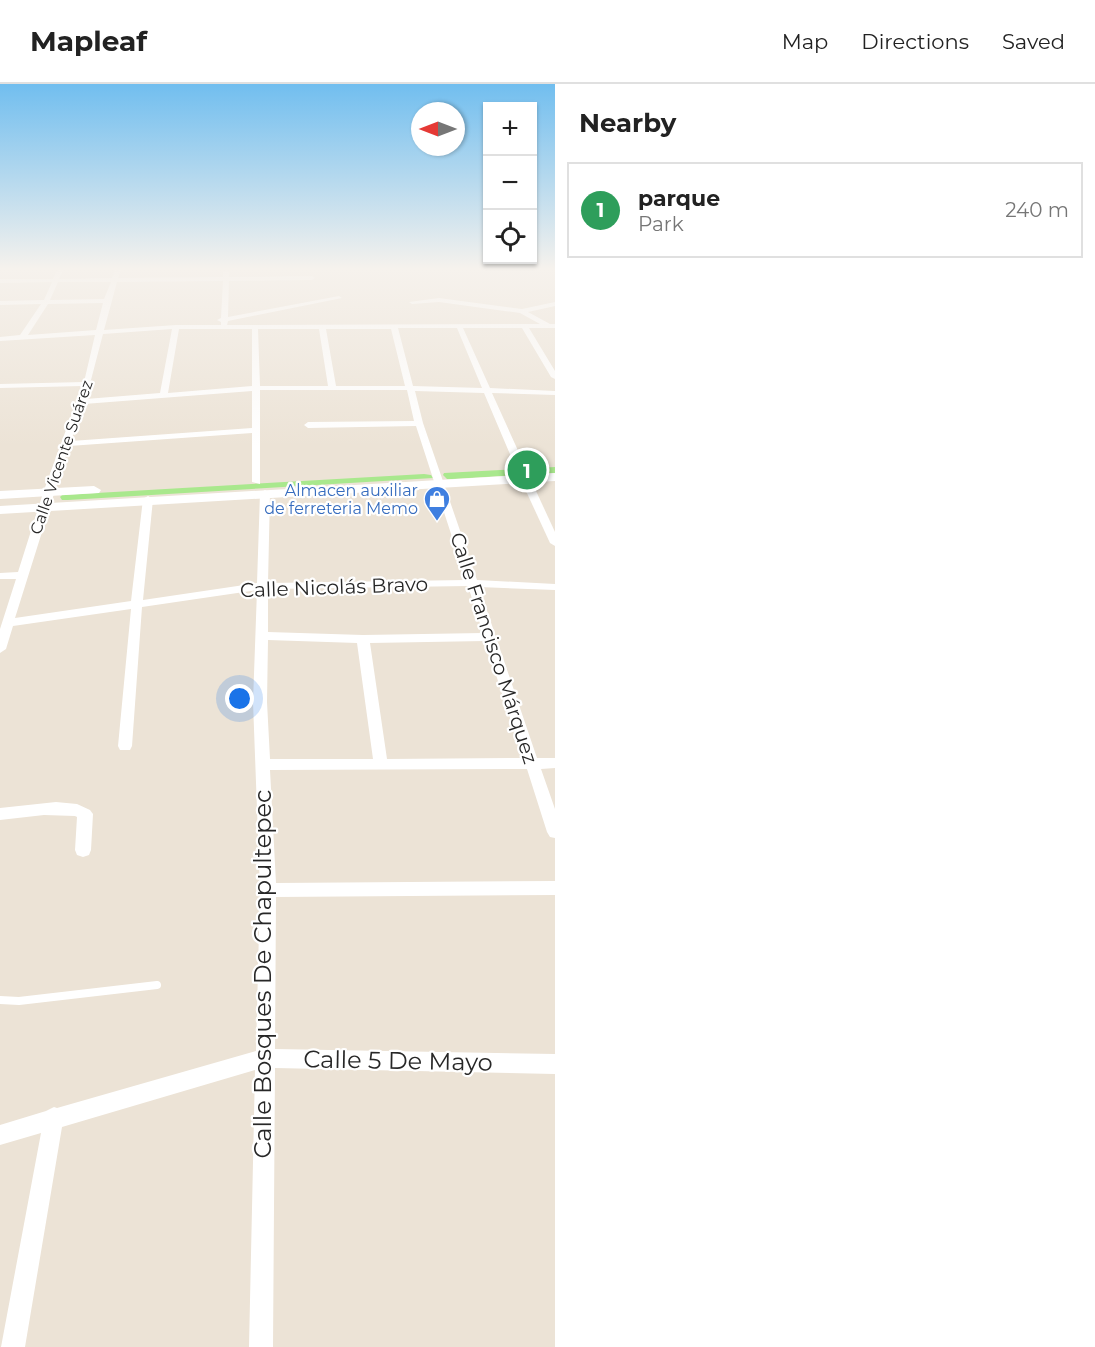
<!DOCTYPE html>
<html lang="en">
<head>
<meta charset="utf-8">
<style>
	:root { --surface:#fff; --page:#f6f6f6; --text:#222; --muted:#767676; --line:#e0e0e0; --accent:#7c3aed }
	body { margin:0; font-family:Montserrat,sans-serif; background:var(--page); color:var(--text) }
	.controls { position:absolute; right:18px; top:18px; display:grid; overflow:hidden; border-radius:0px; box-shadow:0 2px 4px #0004 }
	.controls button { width:54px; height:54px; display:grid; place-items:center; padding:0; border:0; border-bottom:2px solid var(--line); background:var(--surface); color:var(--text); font:30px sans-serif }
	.compass { position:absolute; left:411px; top:18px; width:54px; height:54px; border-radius:50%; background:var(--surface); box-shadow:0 2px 4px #0004; rotate:270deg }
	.you { position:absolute; left:240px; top:615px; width:21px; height:21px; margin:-15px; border:4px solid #fff; border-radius:50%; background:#1a73e8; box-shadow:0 0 0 9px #1a73e833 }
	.badge { display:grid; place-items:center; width:39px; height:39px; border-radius:50%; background:var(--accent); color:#fff; font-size:20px; font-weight:700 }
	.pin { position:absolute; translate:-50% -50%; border:3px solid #fff; box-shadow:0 2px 6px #0006 }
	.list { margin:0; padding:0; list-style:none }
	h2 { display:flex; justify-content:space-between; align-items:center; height:78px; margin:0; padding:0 24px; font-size:26px }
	h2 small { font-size:20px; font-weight:400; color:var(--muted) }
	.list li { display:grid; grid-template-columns:39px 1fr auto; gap:18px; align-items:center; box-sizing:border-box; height:96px; margin:0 12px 12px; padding:0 12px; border:2px solid var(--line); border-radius:0px }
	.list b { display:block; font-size:22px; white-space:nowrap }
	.list p { margin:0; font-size:20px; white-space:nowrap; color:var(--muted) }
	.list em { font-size:20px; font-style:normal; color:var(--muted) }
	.icon { flex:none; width:33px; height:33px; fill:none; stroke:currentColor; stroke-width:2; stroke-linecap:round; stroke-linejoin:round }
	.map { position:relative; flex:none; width:555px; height:1263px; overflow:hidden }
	header { display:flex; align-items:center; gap:36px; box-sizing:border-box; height:84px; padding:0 30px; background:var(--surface); border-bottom:2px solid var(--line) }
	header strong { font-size:28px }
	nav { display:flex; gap:33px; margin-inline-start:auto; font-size:21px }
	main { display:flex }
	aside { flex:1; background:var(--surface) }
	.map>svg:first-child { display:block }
</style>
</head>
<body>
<header>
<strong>Mapleaf</strong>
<nav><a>Map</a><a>Directions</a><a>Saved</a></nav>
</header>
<main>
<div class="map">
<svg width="555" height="1263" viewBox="0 0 555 1263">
	<rect width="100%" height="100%" fill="#ece3d6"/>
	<g fill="#a9e88d">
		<polygon points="555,383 555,389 452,395 447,395 443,391 444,389"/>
		<polygon points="424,390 431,391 433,394 68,416 62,416 60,413 62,411"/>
	</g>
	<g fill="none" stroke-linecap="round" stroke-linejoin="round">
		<polyline stroke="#fff" stroke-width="8" points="0,916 19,917 157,901"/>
		<g fill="#fff" fill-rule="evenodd">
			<path d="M 57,186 L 63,186 L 59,195 L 112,194 L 115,186 L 121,186 L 118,194 L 223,193 L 223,188 L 226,186 L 229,188 L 229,193 L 312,192 L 315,194 L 312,196 L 229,197 L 228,233 L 339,212 L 342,214 L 228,237 L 227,241 L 540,240 L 520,229 L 439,218 L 412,220 L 409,218 L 439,214 L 522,225 L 555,218 L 555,222 L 528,228 L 550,240 L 555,240 L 555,244 L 529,244 L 555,287 L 555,295 L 551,293 L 522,244 L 463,244 L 490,304 L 555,307 L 555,311 L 492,309 L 525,382 L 523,384 L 515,382 L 484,309 L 415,307 L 423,339 L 477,496 L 555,500 L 555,506 L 479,503 L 537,674 L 555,674 L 555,684 L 541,685 L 555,725 L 555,754 L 550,753 L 547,748 L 527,685 L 270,686 L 276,799 L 555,797 L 555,811 L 276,813 L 275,965 L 555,970 L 555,990 L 275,984 L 273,1263 L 249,1263 L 255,986 L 62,1043 L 25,1263 L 1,1263 L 41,1049 L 0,1061 L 0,1041 L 46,1027 L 54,1023 L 57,1024 L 256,967 L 260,806 L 253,618 L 257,506 L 142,523 L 132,662 L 130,666 L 120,666 L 118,662 L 131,525 L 13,542 L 6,565 L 0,569 L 0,545 L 16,495 L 0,495 L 0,489 L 18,488 L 43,409 L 82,302 L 0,304 L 0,300 L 84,298 L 95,251 L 0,257 L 0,253 L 20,251 L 41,220 L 0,221 L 0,217 L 44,216 L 52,198 L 0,199 L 0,195 L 53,195 ZM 223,197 L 221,234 L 217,236 L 221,238 L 221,241 L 176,241 L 104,246 L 117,198 ZM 58,198 L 111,198 L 104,215 L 50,216 ZM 103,219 L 96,246 L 28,251 L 48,220 ZM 398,244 L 457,244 L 482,304 L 413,302 ZM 172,245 L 160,309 L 86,315 L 103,250 ZM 179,245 L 252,245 L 252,302 L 168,309 ZM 258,245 L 319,245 L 328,302 L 260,302 ZM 326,245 L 391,245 L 405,302 L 336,302 ZM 260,306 L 407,306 L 414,337 L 308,338 L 304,341 L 308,344 L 416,342 L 466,496 L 268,499 L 270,409 L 265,406 L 260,409 L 257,499 L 143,516 L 153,415 L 148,412 L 143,415 L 131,517 L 15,534 L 69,362 L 252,349 L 252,398 L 260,400 ZM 252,307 L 252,344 L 71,357 L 84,320 ZM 468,502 L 483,549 L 363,551 L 268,548 L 268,505 ZM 268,556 L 357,559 L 373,675 L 270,675 L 267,618 ZM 485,557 L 523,674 L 387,675 L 370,559 Z"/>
			<polygon points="525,391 530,394 555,448 555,462 550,459 520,394"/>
			<polygon points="56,718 77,720 90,726 93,730 91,766 89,771 83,773 77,771 75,766 77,733 75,732 44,731 0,736 0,724"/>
		</g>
		<g fill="#fff" fill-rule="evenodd">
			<polygon points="555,389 555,397 0,430 0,422"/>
			<polygon points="94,402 101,406 99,409 0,415 0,407"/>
		</g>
	</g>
	<linearGradient id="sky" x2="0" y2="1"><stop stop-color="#71beef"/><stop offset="0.51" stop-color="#f6f2ed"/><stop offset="1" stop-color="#f6f2ed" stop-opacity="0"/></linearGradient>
	<rect width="555" height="362" fill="url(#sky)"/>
	<defs>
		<g id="shop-pin" transform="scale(1.35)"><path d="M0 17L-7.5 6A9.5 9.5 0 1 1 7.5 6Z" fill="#3f7fe0" stroke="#fff"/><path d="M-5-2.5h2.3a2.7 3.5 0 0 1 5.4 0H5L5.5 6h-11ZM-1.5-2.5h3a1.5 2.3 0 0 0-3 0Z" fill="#fff"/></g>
	</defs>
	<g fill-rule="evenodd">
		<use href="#shop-pin" x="437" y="415"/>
	</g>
	<g text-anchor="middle" stroke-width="4.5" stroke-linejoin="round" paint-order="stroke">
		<g font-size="16" fill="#272727" stroke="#fff">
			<text transform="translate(61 373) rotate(-71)" y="6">Calle Vicente Suárez</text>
		</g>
		<g font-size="16" fill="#366cbe" stroke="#fff" text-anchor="end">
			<text x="418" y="412">Almacen auxiliar<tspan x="418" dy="18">de ferreteria Memo</tspan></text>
		</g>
		<g font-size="20" fill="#272727" stroke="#fff">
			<text transform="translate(334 503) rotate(-2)" y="7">Calle Nicolás Bravo</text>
			<text transform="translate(494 564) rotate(72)" y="7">Calle Francisco Márquez</text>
		</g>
		<g font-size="24" fill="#272727" stroke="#fff">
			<text transform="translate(263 890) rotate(-90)" y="8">Calle Bosques De Chapultepec</text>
			<text transform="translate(398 977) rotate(1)" y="8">Calle 5 De Mayo</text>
		</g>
	</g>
</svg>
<div class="controls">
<button>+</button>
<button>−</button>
<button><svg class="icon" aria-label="locate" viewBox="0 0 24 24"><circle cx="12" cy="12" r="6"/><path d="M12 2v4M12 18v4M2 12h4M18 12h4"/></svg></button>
</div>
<svg class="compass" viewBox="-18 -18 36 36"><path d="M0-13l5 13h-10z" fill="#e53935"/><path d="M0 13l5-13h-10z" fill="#767676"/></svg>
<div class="you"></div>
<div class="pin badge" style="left:527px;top:386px;background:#2e9e5b">1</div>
</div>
<aside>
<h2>Nearby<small></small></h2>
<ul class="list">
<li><span class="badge" style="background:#2e9e5b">1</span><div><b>parque</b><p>Park</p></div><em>240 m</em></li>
</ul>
</aside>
</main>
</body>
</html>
